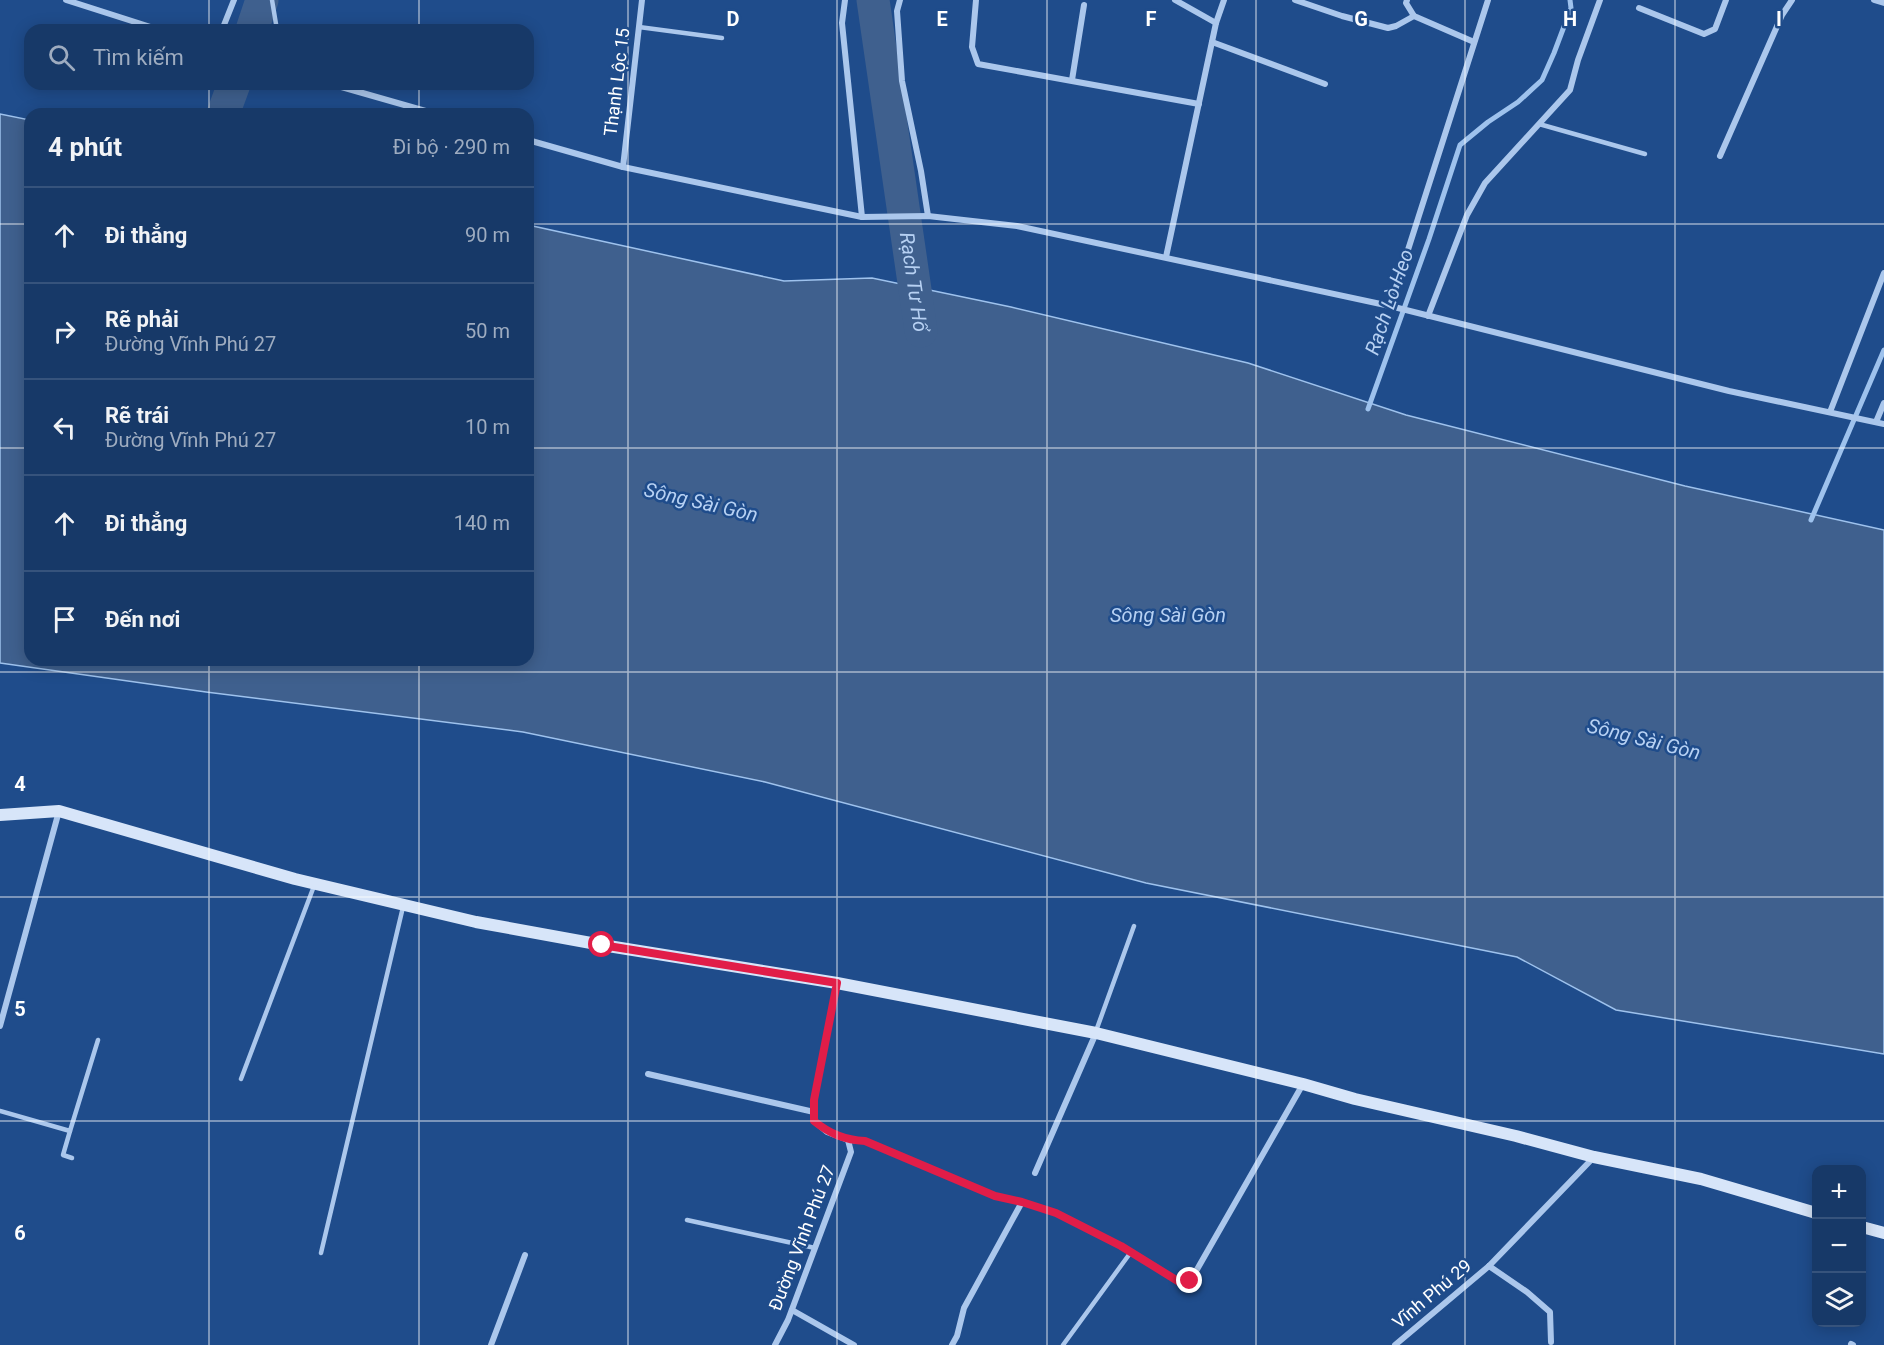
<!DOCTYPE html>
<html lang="vi">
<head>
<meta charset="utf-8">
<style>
	:root { --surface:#173968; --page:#244471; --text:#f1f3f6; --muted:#9eacc0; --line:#36537c }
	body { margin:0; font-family:Roboto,sans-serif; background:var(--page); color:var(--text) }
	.controls { position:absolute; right:18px; bottom:18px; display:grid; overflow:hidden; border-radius:12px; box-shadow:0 3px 15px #0003 }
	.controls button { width:54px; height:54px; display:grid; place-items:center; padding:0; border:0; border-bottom:2px solid var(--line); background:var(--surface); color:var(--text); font:30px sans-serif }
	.stop { position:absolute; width:18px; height:18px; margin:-14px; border:4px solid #e11d48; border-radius:50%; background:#fff }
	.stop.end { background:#e11d48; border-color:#fff; box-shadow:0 2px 6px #0008 }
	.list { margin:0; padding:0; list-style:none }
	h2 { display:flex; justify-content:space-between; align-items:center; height:78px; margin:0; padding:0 24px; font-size:26px }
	h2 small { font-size:20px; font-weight:400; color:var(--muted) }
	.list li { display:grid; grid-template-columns:39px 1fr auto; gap:18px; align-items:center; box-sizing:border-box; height:96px; padding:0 24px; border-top:2px solid var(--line) }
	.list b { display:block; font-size:22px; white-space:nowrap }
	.list p { margin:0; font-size:20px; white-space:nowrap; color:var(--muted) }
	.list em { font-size:20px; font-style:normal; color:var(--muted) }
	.icon { flex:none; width:33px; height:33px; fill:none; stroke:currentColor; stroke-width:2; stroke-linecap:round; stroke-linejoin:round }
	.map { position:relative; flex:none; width:1884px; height:1345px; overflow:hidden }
	.search { position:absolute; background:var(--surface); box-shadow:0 3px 15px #0003; left:24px; top:24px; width:510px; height:66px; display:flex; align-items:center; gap:15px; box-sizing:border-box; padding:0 21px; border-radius:18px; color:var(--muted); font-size:22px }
	.panel { position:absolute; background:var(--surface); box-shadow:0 3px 15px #0003; left:24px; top:108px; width:510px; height:558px; border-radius:18px }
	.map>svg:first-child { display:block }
</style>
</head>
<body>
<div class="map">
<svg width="1884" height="1345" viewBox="0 0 1884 1345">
	<rect width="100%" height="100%" fill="#1f4c8b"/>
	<polygon fill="#3f608e" stroke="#9ec2ed" stroke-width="1.5" points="0,114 30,120 30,660 528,660 528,225 784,281 872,278 1011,307 1248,363 1406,415 1685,486 1884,530 1884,1054 1616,1010 1517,957 1146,883 765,782 523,732 206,692 0,663"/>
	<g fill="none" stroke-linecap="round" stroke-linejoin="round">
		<g stroke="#9ec2ed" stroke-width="5">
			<polyline points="1368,409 1429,239 1460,145 1488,122 1518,102 1542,80 1554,53 1571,8 1570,0"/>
			<polyline points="1811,520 1884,350"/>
		</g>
		<g stroke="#3f608e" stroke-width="33">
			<path id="s1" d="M 873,0 L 921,331"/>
			<polyline points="252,30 262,0"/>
			<polyline points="223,114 234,84"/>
		</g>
		<g stroke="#abc7ec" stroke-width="4.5">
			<polyline points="272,0 277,30"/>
			<polyline points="639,27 722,38"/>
			<polyline points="1539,124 1645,154"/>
			<polyline points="1096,1031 1134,926"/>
			<polyline points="241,1079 314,886"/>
			<polyline points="0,1111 70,1131 98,1040"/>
			<polyline points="70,1131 63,1155 72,1158"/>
			<polyline points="687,1220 815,1248"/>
			<polyline points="321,1253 403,907"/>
			<polyline points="1063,1345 1131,1252"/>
		</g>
		<g stroke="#abc7ec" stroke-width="6">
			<polyline points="66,0 160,30"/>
			<polyline points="845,0 842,23 862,217"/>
			<polyline points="900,0 897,11 902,81 921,171 928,216"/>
			<polyline points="976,0 972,47 978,64 1199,104"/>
			<polyline points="1175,0 1216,23"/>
			<polyline points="1295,0 1342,16 1388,28 1396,26 1414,16"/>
			<polyline points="1407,0 1406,3 1414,16 1474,42"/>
			<polyline points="1874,0 1884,3"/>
			<polyline points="1639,8 1704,34 1715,29 1726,0"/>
			<polyline points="222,30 234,0"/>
			<polyline points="1212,42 1325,84"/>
			<polyline points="1072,80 1084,5"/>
			<polyline points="331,84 436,114"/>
			<polyline points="528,140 623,167 862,217 928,216 1017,226 1390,306 1729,391 1884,424"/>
			<polyline points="1720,156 1782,15 1792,0"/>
			<polyline points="623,167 642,0"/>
			<polyline points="1166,257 1216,23 1224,0"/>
			<polyline points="1390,306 1488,0"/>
			<polyline points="1428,316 1467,215 1485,183 1570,90 1578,60 1600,0"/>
			<polyline points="1830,412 1884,273"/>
			<polyline points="1876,422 1884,403"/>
			<polyline points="0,1026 59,811"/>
			<polyline points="648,1074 814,1112"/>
			<polyline points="848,1140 865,1141 995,1196 1022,1202 1056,1213 1121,1246 1181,1283 1190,1281 1195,1273 1303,1084"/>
			<polyline points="1035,1173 1096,1033"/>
			<polyline points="1489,1266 1527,1292 1550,1312 1551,1342"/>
			<polyline points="792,1310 854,1345"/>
			<polyline points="1851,1344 1853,1345"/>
			<polyline points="491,1345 525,1255"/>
			<polyline points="775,1345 788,1320 851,1152 848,1140 827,1132 814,1121 814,1100 837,983"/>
			<polyline points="952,1345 957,1336 964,1308 1022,1202"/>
			<polyline points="1395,1345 1489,1266 1594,1157"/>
		</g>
		<g stroke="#d7e5f9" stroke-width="12">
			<polyline points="0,815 59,811 295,879 476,922 602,945 837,983 1096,1033 1303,1084 1355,1099 1516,1136 1594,1157 1701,1179 1816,1213"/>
			<polyline points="1862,1227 1884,1233"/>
		</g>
	</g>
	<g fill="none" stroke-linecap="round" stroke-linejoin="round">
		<path stroke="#e11d48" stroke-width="8" d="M 602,945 L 837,983 L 814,1100 L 814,1121 C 830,1134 845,1140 865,1141 L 995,1196 L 1022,1202 L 1056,1213 L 1121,1246 L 1181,1283 L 1190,1281"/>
	</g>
	<path fill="none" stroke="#fff" stroke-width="1.5" stroke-opacity="0.55" d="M 209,0 L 209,30M 419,0 L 419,30M 628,0 L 628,1345M 837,0 L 837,1345M 1047,0 L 1047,1345M 1256,0 L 1256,1345M 1465,0 L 1465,1345M 1675,0 L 1675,1345M 209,84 L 209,114M 419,84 L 419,114M 0,224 L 30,224M 528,224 L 1884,224M 0,448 L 30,448M 528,448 L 1884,448M 209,660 L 209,1345M 419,660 L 419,1345M 0,672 L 1884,672M 0,897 L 1884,897M 0,1121 L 1884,1121"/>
	<g text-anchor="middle" stroke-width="5" stroke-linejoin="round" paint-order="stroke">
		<g font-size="18" fill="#fff" stroke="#1f4c8b">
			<text transform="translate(617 82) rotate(-83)" y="6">Thạnh Lộc 15</text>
			<text transform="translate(802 1238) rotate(-69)" y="6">Đường Vĩnh Phú 27</text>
			<text transform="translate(1432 1294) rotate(-40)" y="6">Vĩnh Phú 29</text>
		</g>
		<g font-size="20" font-style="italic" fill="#b7d1f3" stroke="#1f4c8b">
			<text dy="7" stroke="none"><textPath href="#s1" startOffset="285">Rạch Tư Hổ</textPath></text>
			<text transform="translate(1389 302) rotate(-71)" y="7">Rạch Lò Heo</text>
			<text transform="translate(701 502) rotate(13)" y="7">Sông Sài Gòn</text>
			<text x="1168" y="622">Sông Sài Gòn</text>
			<text transform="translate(1644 739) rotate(14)" y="7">Sông Sài Gòn</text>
		</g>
	</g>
	<g font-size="20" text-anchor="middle" font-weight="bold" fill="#fff" stroke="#1f4c8b" stroke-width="5" stroke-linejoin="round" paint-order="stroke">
		<text x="733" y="26">D</text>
		<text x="942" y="26">E</text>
		<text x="1151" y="26">F</text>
		<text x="1361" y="26">G</text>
		<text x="1570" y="26">H</text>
		<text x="1779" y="26">I</text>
		<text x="20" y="791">4</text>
		<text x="20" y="1016">5</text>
		<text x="20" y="1240">6</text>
	</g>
</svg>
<div class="controls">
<button>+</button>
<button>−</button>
<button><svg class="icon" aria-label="layers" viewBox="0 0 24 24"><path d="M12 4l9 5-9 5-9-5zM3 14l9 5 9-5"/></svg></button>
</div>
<div class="stop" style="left:602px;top:945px"></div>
<div class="stop end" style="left:1190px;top:1281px"></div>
<div class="search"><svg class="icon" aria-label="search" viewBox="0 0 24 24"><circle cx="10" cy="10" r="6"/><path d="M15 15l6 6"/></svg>Tìm kiếm</div>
<section class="panel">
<h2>4 phút<small>Đi bộ · 290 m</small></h2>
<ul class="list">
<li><svg class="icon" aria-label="ahead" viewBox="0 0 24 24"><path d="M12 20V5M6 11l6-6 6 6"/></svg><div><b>Đi thẳng</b></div><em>90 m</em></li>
<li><svg class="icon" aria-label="right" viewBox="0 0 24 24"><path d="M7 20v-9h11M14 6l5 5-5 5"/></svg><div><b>Rẽ phải</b><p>Đường Vĩnh Phú 27</p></div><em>50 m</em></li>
<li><svg class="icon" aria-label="left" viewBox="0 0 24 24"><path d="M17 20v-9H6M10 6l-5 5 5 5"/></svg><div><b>Rẽ trái</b><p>Đường Vĩnh Phú 27</p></div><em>10 m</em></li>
<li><svg class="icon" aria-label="ahead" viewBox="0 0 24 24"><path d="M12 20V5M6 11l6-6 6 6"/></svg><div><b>Đi thẳng</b></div><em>140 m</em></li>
<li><svg class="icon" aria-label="arrive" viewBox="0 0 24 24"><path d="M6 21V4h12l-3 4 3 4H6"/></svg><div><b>Đến nơi</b></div></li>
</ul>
</section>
</div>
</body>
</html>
